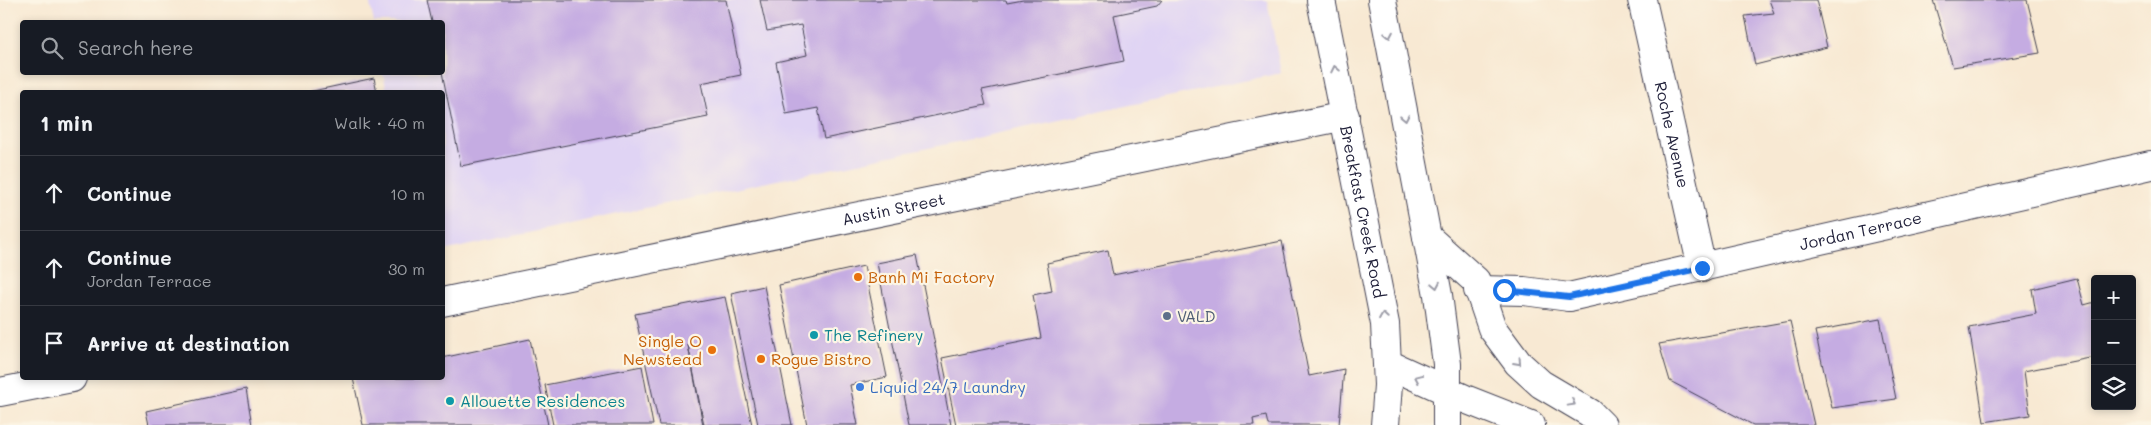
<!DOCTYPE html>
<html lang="en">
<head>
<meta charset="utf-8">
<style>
	:root { --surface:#171b24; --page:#20242c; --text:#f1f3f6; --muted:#9ea1a6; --line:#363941 }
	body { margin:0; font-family:Mali,sans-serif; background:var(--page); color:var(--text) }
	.controls { position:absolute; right:15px; bottom:15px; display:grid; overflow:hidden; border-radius:5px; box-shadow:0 2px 8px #0003 }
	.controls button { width:45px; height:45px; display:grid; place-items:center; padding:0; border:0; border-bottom:1px solid var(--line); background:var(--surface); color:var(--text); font:25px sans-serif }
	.stop { position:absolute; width:15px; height:15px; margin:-11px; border:4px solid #1a73e8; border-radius:50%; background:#fff }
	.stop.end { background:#1a73e8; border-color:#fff; box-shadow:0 1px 5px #0008 }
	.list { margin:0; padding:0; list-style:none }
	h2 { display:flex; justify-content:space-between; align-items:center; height:65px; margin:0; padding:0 20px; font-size:21px }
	h2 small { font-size:16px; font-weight:400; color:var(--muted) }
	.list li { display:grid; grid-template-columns:32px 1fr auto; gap:15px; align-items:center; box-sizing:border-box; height:75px; padding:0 20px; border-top:1px solid var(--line) }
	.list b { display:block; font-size:19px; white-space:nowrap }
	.list p { margin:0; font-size:16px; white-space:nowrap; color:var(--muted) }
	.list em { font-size:16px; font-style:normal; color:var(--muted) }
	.icon { flex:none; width:28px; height:28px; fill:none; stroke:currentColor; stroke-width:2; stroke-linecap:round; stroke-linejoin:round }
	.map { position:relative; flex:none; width:2151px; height:425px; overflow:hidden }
	.search { position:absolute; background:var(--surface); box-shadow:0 2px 8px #0003; left:20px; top:20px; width:425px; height:55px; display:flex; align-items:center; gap:12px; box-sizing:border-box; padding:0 18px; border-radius:5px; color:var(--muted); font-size:19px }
	.panel { position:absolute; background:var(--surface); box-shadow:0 2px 8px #0003; left:20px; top:90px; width:425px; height:290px; border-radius:5px }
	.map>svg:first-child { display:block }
</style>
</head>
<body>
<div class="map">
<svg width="2151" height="425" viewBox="0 0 2151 425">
	<rect width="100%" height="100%" fill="#fcf5e5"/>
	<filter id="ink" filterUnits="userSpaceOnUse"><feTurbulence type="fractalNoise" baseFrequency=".02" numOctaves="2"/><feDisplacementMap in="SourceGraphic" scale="10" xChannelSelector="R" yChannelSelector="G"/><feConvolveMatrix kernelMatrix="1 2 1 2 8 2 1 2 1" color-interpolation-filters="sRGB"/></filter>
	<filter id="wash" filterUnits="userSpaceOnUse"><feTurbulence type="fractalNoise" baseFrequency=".0096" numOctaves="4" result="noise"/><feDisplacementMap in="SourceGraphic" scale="20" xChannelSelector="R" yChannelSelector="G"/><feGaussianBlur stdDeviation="1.12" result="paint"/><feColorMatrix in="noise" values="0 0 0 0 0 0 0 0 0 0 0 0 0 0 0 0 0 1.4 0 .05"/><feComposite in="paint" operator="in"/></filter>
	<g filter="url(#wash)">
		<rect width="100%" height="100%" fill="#f8e9d3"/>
		<polygon fill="#e0d4f4" points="369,0 1267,0 1281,73 443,251 442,92 387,92 383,73 442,72 442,22 374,22"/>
		<g id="blocks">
			<g fill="#c5ace2">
				<polygon points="427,0 726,0 741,75 701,83 708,117 461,166 442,72 442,22 432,22"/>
				<polygon points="760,0 1006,0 1007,3 1023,0 1162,0 1157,6 1114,15 1124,61 982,90 986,105 824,139 818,108 786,114 776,62 807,55 801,25 767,31"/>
				<polygon points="1769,0 1816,0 1827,47 1755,65 1745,16 1774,13"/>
				<polygon points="1933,0 2027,0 2040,53 1953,67"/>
				<polygon points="374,78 377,92 308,92"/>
				<polygon points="1282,241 1309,376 1344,369 1339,425 1268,425 1266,416 1253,419 1254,425 956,425 942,358 1041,338 1033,295 1052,291 1047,263 1108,250 1113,275"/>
				<polygon points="917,255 951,425 909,425 877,263"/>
				<polygon points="864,266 887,377 850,385 858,425 807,425 779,285"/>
				<polygon points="2077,278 2084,305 2095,302 2095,357 2024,371 2030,415 1984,422 1969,327 2036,314 2032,289"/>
				<polygon points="764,286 792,425 758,425 731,293"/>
				<polygon points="725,297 752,425 704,425 688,345 703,425 659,425 635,314"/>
				<polygon points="1880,319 1896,399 1832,408 1815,331"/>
				<polygon points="1790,321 1814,425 1753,425 1670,381 1659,344"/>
				<polygon points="530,339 548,425 363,425 353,378 442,378 442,358"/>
				<polygon points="642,366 653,425 553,425 545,385"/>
				<polygon points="246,389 252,425 149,425 146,411"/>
			</g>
		</g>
	</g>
	<g filter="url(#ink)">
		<use href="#blocks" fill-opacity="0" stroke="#424052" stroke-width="1"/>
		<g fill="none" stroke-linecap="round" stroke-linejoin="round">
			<g stroke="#424052" stroke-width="30">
				<g id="street">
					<path id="s1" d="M 1642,0 L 1702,268"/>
					<path id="s2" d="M 1569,297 L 2151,165"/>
					<path id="s3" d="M 442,302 L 1345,116"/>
					<polyline points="0,392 72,378"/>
				</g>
			</g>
			<g stroke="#424052" stroke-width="30">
				<g id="secondary">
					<polyline points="1427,237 1476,281 1492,328 1518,363 1541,384 1590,413 1602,425"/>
					<polyline points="1478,290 1524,291 1569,297"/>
					<polyline points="1388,364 1465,399 1531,425"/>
				</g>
			</g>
			<g stroke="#424052" stroke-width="30">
				<g id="primary">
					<path id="s4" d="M 1321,0 L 1385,324 L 1388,385 L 1385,425"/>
					<polyline points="1382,0 1438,295 1447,364 1447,425"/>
				</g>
			</g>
			<use href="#street" stroke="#fff" stroke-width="28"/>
			<use href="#secondary" stroke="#fff" stroke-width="28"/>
			<use href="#primary" stroke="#fff" stroke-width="28"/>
		</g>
		<defs><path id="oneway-chevron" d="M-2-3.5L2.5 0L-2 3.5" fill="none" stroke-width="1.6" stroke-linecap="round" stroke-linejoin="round" transform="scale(1.25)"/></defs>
		<g stroke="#9c9ca7">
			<use href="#oneway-chevron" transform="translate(1389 35) rotate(79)"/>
			<use href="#oneway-chevron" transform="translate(1335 69) rotate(-102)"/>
			<use href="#oneway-chevron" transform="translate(1405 118) rotate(79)"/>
			<use href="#oneway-chevron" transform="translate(1436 285) rotate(79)"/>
			<use href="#oneway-chevron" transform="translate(1383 316) rotate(-99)"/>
			<use href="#oneway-chevron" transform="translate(1518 362) rotate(48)"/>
			<use href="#oneway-chevron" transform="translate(1418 378) rotate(-155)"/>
			<use href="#oneway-chevron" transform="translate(1572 403) rotate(29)"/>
		</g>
	</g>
	<g fill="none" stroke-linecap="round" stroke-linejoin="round" filter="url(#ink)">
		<polyline stroke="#1a73e8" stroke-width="6" points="1504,290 1569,297 1702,268"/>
	</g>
	<g fill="#e8710a" stroke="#fcf5e5" stroke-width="2">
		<circle cx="858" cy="277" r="5"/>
		<circle cx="712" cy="350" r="5"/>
		<circle cx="761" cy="359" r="5"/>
	</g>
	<circle fill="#5c6f8a" stroke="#fcf5e5" stroke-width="2" cx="1167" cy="316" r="5"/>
	<g fill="#0f9aa8" stroke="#fcf5e5" stroke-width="2">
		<circle cx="814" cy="335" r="5"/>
		<circle cx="450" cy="401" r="5"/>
	</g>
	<circle fill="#3f7fe0" stroke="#fcf5e5" stroke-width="2" cx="860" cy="387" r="5"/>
	<g text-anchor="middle" stroke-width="4.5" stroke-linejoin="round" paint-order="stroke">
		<g font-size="16" fill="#22223b" stroke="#fcf5e5">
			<text dy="6" stroke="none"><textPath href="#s1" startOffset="138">Roche Avenue</textPath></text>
			<text dy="6" stroke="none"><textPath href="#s3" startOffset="461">Austin Street</textPath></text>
			<text dy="6" stroke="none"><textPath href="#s4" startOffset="216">Breakfast Creek Road</textPath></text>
			<text dy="6" stroke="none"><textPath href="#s2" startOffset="299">Jordan Terrace</textPath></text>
		</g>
		<g font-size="16" fill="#c56008" stroke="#fcf5e5" text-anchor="start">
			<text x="868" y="283">Banh Mi Factory</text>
			<text x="702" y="347" text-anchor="end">Single O<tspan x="702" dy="18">Newstead</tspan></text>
			<text x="771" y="365">Rogue Bistro</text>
		</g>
		<g font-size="16" fill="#4e5e75" stroke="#fcf5e5" text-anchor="start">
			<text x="1177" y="322">VALD</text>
		</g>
		<g font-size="16" fill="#0d838f" stroke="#fcf5e5" text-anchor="start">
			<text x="824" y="341">The Refinery</text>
			<text x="460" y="407">Allouette Residences</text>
		</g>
		<g font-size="16" fill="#366cbe" stroke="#fcf5e5" text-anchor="start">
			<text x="870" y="393">Liquid 24/7 Laundry</text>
		</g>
	</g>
</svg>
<div class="controls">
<button>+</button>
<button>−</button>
<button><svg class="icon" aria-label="layers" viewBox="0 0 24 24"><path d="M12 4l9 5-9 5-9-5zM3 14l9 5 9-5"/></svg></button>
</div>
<div class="stop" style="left:1504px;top:290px"></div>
<div class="stop end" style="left:1702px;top:268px"></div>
<div class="search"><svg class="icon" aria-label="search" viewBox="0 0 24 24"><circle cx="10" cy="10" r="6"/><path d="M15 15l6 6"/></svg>Search here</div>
<section class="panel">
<h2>1 min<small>Walk · 40 m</small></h2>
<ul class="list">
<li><svg class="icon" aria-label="ahead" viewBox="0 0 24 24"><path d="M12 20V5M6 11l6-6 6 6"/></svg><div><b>Continue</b></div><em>10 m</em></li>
<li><svg class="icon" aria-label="ahead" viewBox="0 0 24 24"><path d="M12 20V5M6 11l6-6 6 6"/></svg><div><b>Continue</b><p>Jordan Terrace</p></div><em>30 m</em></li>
<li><svg class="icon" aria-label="arrive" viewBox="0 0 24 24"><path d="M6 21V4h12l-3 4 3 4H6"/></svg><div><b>Arrive at destination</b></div></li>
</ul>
</section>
</div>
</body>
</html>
